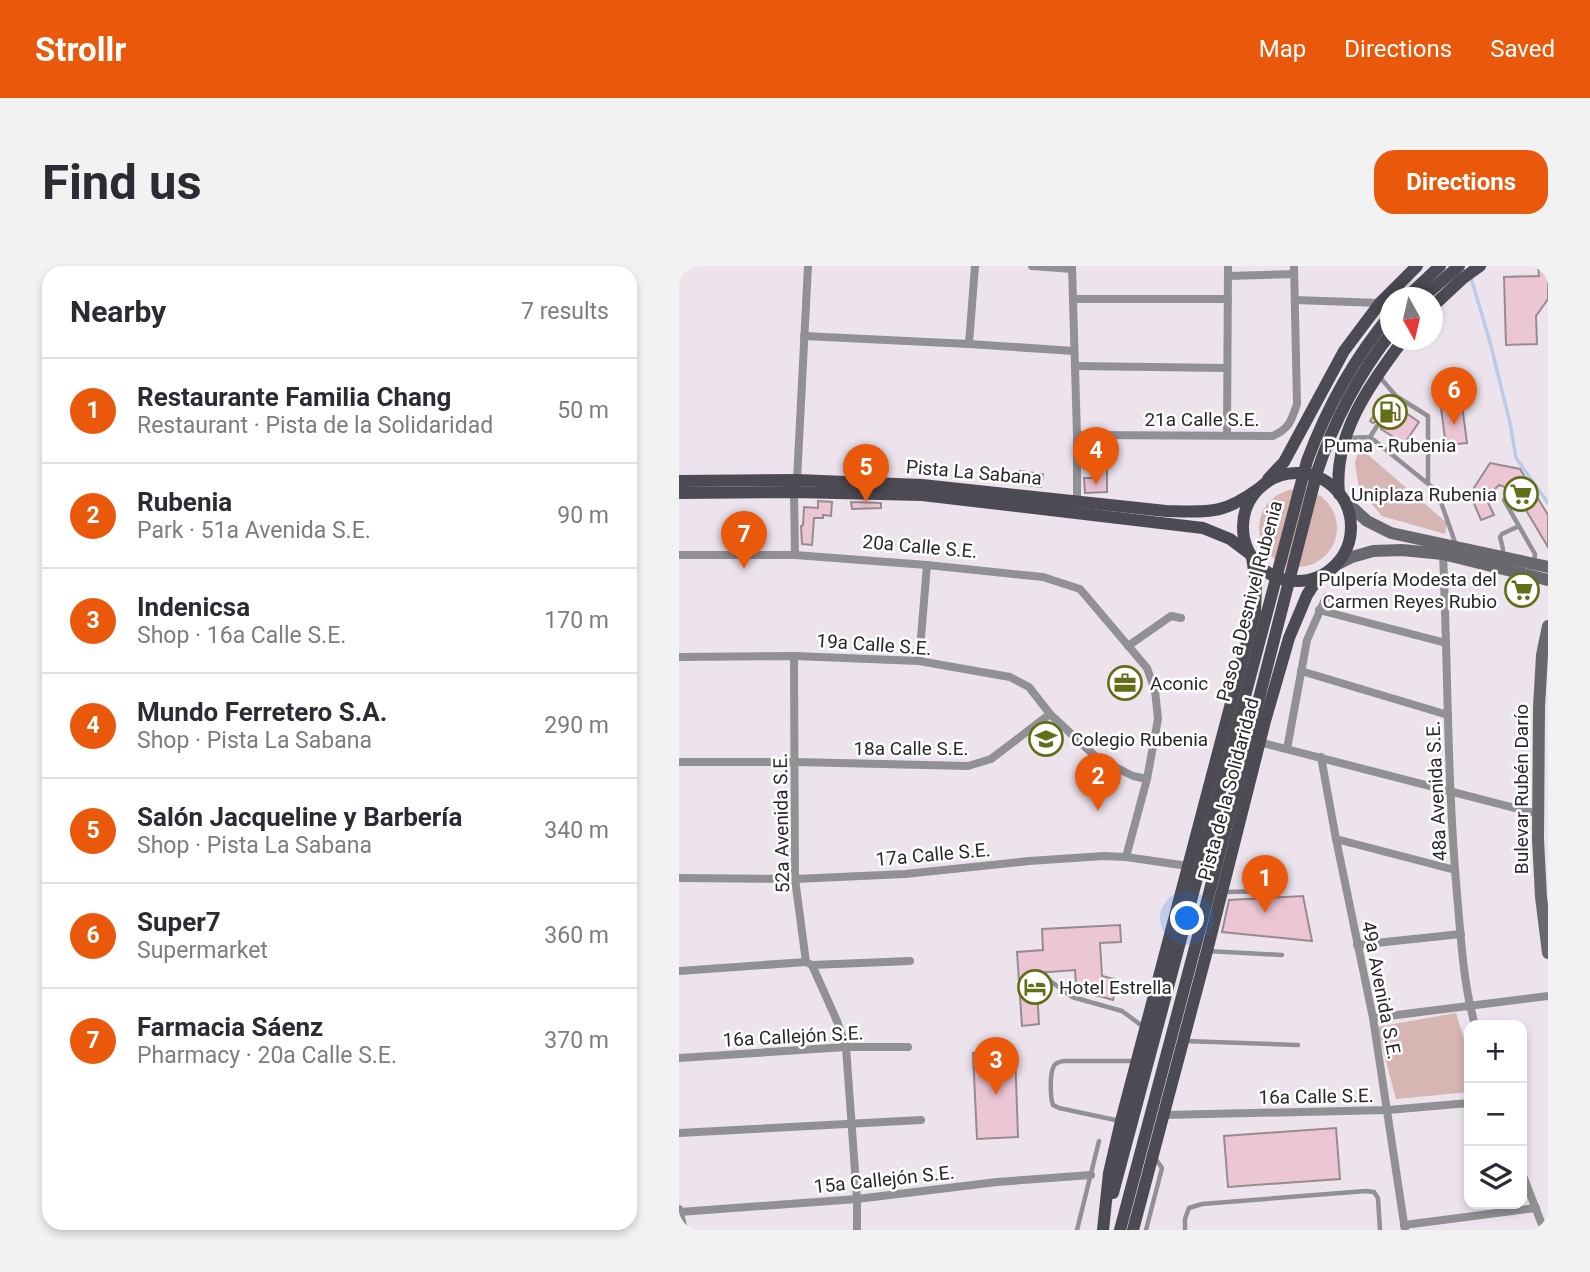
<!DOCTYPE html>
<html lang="en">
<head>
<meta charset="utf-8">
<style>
	:root { --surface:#fff; --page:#f2f2f3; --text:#2b2b33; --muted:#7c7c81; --line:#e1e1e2; --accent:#ea580c }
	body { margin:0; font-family:Roboto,sans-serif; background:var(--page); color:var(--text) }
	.controls { position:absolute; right:21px; bottom:21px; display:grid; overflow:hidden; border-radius:14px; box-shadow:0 4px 10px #0003 }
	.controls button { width:63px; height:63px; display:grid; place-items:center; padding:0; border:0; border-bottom:2px solid var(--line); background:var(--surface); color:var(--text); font:35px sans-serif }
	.compass { position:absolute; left:701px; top:21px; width:63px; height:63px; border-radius:50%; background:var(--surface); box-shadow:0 4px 10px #0003; rotate:172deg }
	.you { position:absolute; left:509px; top:653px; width:24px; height:24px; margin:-18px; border:5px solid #fff; border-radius:50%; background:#1a73e8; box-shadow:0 0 0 10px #1a73e833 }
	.badge { display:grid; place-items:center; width:46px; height:46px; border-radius:50%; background:var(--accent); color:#fff; font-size:23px; font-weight:700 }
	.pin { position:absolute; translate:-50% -58px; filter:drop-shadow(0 2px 4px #0008) }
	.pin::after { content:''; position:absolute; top:37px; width:24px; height:21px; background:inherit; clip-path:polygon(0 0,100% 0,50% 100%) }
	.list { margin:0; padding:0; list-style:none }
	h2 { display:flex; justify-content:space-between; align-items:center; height:91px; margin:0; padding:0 28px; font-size:30px }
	h2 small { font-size:23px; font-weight:400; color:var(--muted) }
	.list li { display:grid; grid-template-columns:46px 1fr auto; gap:21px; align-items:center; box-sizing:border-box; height:105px; padding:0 28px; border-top:2px solid var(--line) }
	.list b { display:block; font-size:26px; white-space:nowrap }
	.list p { margin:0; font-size:23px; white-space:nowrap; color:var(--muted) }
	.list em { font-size:23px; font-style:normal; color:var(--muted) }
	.icon { flex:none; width:38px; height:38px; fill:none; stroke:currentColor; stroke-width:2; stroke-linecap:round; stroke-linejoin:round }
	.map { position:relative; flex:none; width:869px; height:964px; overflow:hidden; border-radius:21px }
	header { display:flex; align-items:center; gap:42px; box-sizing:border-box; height:98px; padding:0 35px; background:var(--accent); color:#fff }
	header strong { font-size:33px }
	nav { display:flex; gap:38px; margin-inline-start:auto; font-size:24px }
	.intro { display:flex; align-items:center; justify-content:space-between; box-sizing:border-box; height:168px; padding:0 42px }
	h1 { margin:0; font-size:49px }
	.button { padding:18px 32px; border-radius:21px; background:var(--accent); color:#fff; font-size:24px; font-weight:700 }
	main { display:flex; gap:42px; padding:0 42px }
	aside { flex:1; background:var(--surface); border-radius:21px; box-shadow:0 4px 10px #0003 }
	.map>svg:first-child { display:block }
</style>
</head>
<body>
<header>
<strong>Strollr</strong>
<nav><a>Map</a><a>Directions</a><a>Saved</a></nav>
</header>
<div class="intro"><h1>Find us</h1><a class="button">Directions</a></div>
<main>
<aside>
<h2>Nearby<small>7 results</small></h2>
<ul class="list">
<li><span class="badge">1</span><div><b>Restaurante Familia Chang</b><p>Restaurant · Pista de la Solidaridad</p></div><em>50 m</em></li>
<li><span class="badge">2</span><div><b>Rubenia</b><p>Park · 51a Avenida S.E.</p></div><em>90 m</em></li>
<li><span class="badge">3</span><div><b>Indenicsa</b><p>Shop · 16a Calle S.E.</p></div><em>170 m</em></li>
<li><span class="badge">4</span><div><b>Mundo Ferretero S.A.</b><p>Shop · Pista La Sabana</p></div><em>290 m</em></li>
<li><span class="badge">5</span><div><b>Salón Jacqueline y Barbería</b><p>Shop · Pista La Sabana</p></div><em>340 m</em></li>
<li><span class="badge">6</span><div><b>Super7</b><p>Supermarket</p></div><em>360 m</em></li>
<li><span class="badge">7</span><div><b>Farmacia Sáenz</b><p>Pharmacy · 20a Calle S.E.</p></div><em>370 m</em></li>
</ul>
</aside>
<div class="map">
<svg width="869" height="964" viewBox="0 0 869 964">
	<rect width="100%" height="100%" fill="#ece3ed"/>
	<g fill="#d6b5b2">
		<polygon points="680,181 768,257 766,268 703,250 680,223 676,197"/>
		<circle cx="619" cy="262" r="39"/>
		<polygon points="777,747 790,790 790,826 717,833 698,761"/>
	</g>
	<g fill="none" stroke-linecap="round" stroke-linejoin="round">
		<polyline stroke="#bacbea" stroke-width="3.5" points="792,12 811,76 831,157 837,192 869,237"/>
	</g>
	<g fill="#ecc6d4" stroke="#988b90" stroke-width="2">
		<polygon points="859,0 869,0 869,33 857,50 858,78 827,79 825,11 860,10"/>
		<polygon points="706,133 709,135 710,141 714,142 717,140 740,156 725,178 702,163 701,156 698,155 694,157 691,155"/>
		<polygon points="783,139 788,177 767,179 762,142"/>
		<polygon points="811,197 841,203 869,249 869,281 835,224 820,219 807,232 815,249 802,254 791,228"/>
		<polygon points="419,201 428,201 428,226 406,227 405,212 419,212"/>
		<polygon points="341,205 364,208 362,221 339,218"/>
		<polygon points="139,235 153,236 152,250 144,249 144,252 135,252 133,279 123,278 122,260 124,259 125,241 139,242"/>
		<polygon points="172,236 202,237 202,242 173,243"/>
		<polygon points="624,630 633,675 543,666 550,634"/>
		<polygon points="441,659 442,676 421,677 423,710 439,714 434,734 406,726 406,717 397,717 396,704 357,707 360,758 343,760 338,686 364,684 363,663"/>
		<polygon points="336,785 339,871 298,873 294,787"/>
		<polygon points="657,862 661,913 549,921 545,870"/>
	</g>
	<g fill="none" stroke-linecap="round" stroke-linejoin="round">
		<g stroke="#919095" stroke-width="4.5">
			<polyline points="699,109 717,130 749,150 749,217"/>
			<polyline points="713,137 717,130"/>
			<polyline points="691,171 758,225 777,279"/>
			<polyline points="667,172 691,171 698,160"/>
			<polyline points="825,234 856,288 855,296"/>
			<polyline points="823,290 824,283 821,271 823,268 840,260"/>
			<polyline points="546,626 594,625"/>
			<polyline points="528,685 603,689"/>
			<polyline points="370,714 393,731 443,745 466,762"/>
			<polyline points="505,775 619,779"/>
			<path d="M 441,855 L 380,842 L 374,839 C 371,831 371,809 374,802 C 376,796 379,797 384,795 L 455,795"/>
			<polyline points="398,964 420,875"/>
			<polyline points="467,964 483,902 476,892"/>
			<polyline points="506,964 506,953 510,942 523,938 687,925 695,926 699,932 701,964"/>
		</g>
		<g stroke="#919095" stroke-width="8">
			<polyline points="353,0 393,3"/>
			<polyline points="393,0 398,169 398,236"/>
			<polyline points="549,10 615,8"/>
			<polyline points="394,33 549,33"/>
			<polyline points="616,34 701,37"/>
			<polyline points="125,70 290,78 395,85"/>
			<polyline points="290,78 296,0"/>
			<polyline points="396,100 548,102"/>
			<path d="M 398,169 L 594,170 C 611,162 612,155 618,138 L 615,0"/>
			<polyline points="548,169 549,0"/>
			<polyline points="118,214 129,0"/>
			<polyline points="115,226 116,289"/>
			<path d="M 764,288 C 769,401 768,515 778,628 C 782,672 784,717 796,759"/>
			<polyline points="0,289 116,289 248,299 364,311 401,323 468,402 476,424 479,453 468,513 447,591"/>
			<polyline points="640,344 767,377"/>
			<polyline points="449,380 492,350 502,352"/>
			<polyline points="115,390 116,613 127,696 133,699 158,755 167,781 178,933 178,964"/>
			<polyline points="0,391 115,390 240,395 331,411 350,421 371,448 418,492 454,510 468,513"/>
			<polyline points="240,395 248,299"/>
			<polyline points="622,405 769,449"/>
			<polyline points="580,476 859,548"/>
			<polyline points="608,483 628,374 647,331"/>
			<polyline points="642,491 657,573 694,752 726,964"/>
			<polyline points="0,496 116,496 289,500 312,493 371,448"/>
			<polyline points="657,573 776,604"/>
			<polyline points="0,612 116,613 226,608 350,595 425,590 447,591 509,600"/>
			<polyline points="678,679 782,668"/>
			<polyline points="133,699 231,695"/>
			<polyline points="0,705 127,696"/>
			<polyline points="694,752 869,730"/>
			<polyline points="0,792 167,781 229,781"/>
			<polyline points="485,849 709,844 790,837"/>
			<polyline points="0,867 242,854"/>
			<polyline points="843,907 865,964"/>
			<polyline points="0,943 5,964"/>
			<polyline points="1,946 178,933 318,916 412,909"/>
			<polyline points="725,959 857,942"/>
		</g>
		<g stroke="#69686f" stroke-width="12">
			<polyline points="665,234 688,255 712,267 869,301"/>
			<polyline points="657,299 673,291 694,285 723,284 764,288 869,314"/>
			<polyline points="869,360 863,389 860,441 859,573 862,631 869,687"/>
		</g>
		<g stroke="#4c4b53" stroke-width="12">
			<polyline points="727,32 761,0"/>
			<polyline points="743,32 780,0"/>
			<polyline points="754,40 783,13 801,0"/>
			<circle cx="618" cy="261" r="54"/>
			<polyline points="589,213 605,196 665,85 701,37 738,0"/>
			<path d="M 0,215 L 118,214 L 243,219 L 487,245 C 530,246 543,249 579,223"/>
			<polyline points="0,227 115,226 243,229 524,262 551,273 571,288"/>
			<path d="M 660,228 C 654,168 691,119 724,74"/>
			<polyline points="434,927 508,650"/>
			<polyline points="424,964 430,907 442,855 576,346 577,318 573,291"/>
			<polyline points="441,964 523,655"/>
			<polyline points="454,964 528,685 586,455 610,372 628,329 635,318 655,301"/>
		</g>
		<g stroke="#4c4b53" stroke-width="12">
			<path d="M 508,650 L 628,195 C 648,141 675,92 712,48"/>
			<path d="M 523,655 L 638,206 C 655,155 679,109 712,67"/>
		</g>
	</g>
	<defs>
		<g id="fuel-ring" transform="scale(1.75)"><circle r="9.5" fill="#fff" stroke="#636f18" stroke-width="1.5"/><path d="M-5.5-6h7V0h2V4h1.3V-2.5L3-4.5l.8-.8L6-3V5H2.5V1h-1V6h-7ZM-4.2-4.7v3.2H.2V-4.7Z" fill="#636f18"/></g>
		<g id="supermarket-ring" transform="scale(1.75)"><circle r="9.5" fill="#fff" stroke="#636f18" stroke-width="1.5"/><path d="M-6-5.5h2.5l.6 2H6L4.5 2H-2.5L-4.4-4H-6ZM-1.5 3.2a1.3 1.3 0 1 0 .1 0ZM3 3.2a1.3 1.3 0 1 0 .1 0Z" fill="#636f18"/></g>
		<g id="office-ring" transform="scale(1.75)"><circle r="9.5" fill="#fff" stroke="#636f18" stroke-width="1.5"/><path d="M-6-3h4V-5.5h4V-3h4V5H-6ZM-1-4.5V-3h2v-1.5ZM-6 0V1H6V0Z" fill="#636f18"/></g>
		<g id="university-ring" transform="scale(1.75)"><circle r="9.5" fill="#fff" stroke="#636f18" stroke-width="1.5"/><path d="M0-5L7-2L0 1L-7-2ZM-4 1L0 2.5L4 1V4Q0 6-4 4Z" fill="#636f18"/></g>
		<g id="hotel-ring" transform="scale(1.75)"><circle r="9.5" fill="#fff" stroke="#636f18" stroke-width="1.5"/><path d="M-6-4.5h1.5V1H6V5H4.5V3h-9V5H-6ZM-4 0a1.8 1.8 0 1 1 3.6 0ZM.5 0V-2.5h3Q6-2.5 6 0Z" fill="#636f18"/></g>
	</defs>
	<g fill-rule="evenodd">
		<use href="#fuel-ring" x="711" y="146"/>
		<use href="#supermarket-ring" x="842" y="228"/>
		<use href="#supermarket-ring" x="843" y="324"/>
		<use href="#office-ring" x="446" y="417"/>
		<use href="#university-ring" x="367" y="473"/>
		<use href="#hotel-ring" x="356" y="721"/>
	</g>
	<g text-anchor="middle" stroke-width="5" stroke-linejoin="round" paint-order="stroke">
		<g font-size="19" fill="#2b272b" stroke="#fff">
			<text x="523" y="160">21a Calle S.E.</text>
			<text transform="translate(295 206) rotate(5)" y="7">Pista La Sabana</text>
			<text transform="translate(241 280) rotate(5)" y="7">20a Calle S.E.</text>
			<text transform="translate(570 335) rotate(-75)" y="7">Paso a Desnivel Rubenia</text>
			<text transform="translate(195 378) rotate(4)" y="7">19a Calle S.E.</text>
			<text x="232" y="489">18a Calle S.E.</text>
			<text transform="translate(549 523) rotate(-75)" y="7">Pista de la Solidaridad</text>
			<text transform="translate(842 523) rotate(-90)" y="7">Bulevar Rubén Darío</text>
			<text transform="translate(757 525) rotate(-93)" y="7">48a Avenida S.E.</text>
			<text transform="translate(102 557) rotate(-91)" y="7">52a Avenida S.E.</text>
			<text transform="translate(254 588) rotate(-5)" y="7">17a Calle S.E.</text>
			<text transform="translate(703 724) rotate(79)" y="7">49a Avenida S.E.</text>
			<text transform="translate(114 770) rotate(-3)" y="7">16a Callejón S.E.</text>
			<text transform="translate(637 830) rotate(-1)" y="7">16a Calle S.E.</text>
			<text transform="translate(205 913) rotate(-6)" y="7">15a Callejón S.E.</text>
		</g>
		<g font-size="19" fill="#2b272b" stroke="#fff" text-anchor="start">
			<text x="711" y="186" text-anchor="middle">Puma - Rubenia</text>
			<text x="818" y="235" text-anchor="end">Uniplaza Rubenia</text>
			<text x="818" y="320" text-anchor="end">Pulpería Modesta del<tspan x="818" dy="22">Carmen Reyes Rubio</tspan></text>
			<text x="471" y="424">Aconic</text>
			<text x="392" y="480">Colegio Rubenia</text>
			<text x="380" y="728">Hotel Estrella</text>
		</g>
	</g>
</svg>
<div class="controls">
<button>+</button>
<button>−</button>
<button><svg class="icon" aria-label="layers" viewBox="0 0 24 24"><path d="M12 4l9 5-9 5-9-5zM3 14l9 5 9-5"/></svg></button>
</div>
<svg class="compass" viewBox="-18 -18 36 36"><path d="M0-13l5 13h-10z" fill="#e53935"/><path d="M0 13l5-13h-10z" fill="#7c7c81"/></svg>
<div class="you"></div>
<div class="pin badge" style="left:586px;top:647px">1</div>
<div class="pin badge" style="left:419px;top:545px">2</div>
<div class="pin badge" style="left:317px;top:829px">3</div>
<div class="pin badge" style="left:417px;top:219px">4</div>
<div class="pin badge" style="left:187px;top:236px">5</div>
<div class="pin badge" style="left:775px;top:159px">6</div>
<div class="pin badge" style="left:65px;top:303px">7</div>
</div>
</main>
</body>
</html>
